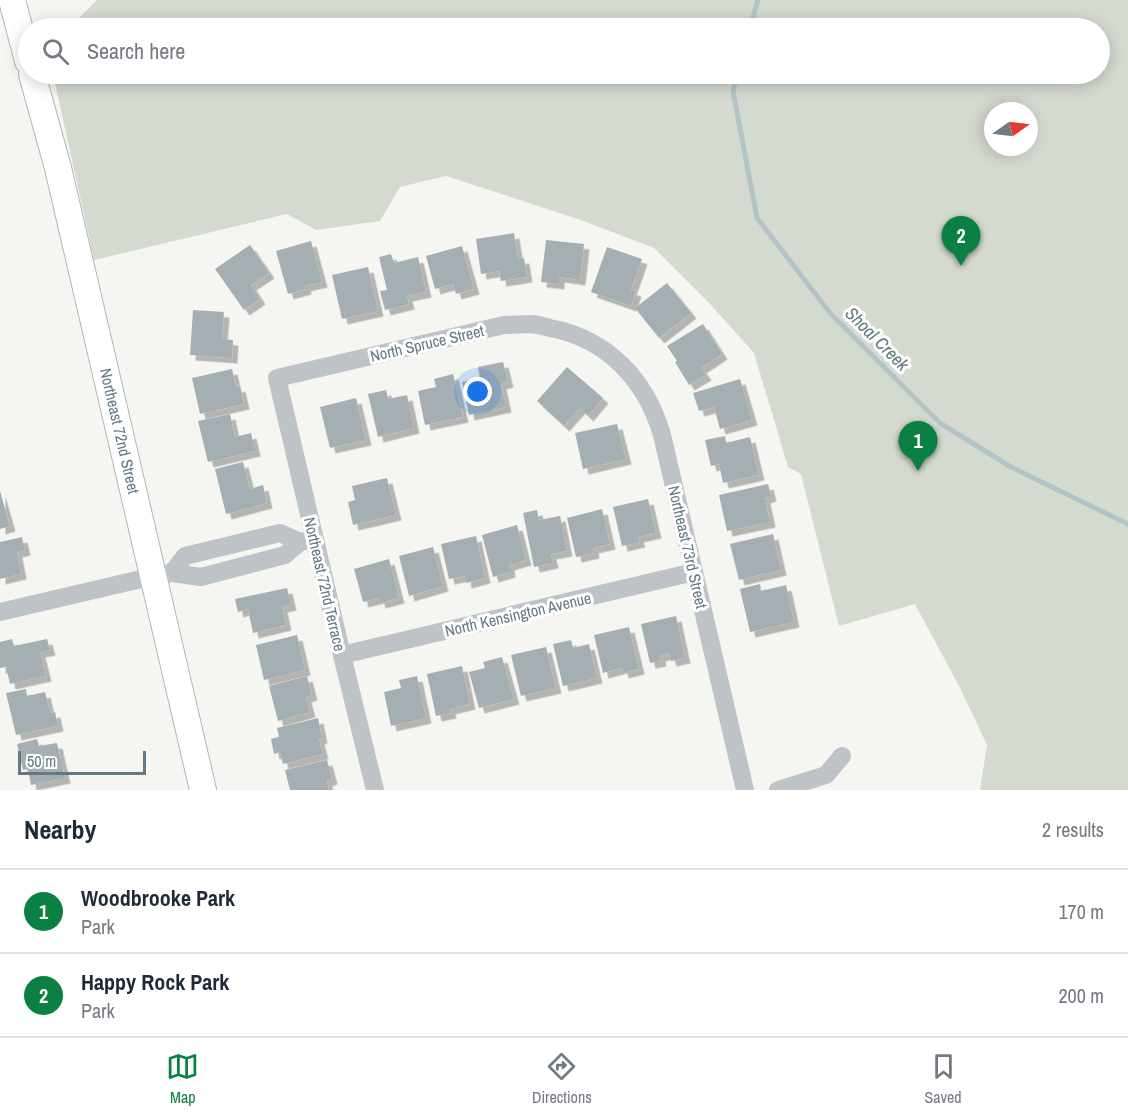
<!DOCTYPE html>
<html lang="en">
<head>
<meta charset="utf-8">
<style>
	:root { --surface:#fff; --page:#f6f6f7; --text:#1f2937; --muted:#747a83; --line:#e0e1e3; --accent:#0b8043 }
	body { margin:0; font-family:"Archivo Narrow",sans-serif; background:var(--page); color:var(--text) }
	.compass { position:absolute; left:984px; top:102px; width:54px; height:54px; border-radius:50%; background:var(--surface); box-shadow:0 3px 15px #0003; rotate:76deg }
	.scale { position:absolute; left:18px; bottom:15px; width:128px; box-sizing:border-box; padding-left:6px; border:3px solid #637983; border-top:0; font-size:16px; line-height:21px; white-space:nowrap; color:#637983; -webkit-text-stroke:4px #fff; paint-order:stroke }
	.you { position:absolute; left:478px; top:392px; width:21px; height:21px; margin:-15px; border:4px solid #fff; border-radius:50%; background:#1a73e8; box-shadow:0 0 0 9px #1a73e833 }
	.badge { display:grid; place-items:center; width:39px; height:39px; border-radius:50%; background:var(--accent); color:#fff; font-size:20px; font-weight:700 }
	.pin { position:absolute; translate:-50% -50px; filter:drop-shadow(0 2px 3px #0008) }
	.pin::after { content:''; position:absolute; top:32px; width:21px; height:18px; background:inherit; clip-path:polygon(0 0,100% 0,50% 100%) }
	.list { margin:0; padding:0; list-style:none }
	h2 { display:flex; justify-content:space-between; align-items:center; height:78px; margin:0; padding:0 24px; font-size:26px }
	h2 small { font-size:20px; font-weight:400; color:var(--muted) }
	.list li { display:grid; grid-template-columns:39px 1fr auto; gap:18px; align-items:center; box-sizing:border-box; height:84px; padding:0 24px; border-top:2px solid var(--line) }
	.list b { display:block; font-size:22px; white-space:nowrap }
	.list p { margin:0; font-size:20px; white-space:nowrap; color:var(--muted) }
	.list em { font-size:20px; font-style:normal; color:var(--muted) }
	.icon { flex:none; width:33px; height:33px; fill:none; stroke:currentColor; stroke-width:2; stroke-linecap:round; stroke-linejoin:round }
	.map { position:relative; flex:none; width:1128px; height:790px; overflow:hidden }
	.search { position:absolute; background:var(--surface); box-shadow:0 3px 15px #0003; left:18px; right:18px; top:18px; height:66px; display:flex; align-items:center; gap:15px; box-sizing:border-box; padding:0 21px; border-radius:33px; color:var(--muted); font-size:22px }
	.sheet { height:246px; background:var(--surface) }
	nav { display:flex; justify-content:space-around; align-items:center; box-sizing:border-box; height:84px; border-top:2px solid var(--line); background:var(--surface); font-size:16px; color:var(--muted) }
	nav a { display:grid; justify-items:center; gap:3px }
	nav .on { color:var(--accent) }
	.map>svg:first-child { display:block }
</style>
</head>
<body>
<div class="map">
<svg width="1128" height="790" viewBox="0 0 1128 790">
	<defs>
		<filter id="shadow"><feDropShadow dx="5.5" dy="5.5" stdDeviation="0" flood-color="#0004"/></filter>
	</defs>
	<rect width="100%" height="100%" fill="#f5f5f1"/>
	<path fill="#d5dad0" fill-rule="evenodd" d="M 97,0 L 1128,0 L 1128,790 L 980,790 L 987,745 L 960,688 L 915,604 L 839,626 L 801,474 L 788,467 L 754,353 L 710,304 L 654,248 L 581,220 L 446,176 L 400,187 L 380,221 L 316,230 L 287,214 L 94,260 L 53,74 L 1100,74 L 1100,28 L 69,28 ZM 993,111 L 1029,111 L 1029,147 L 993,147 Z"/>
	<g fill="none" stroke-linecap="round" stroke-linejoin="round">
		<g stroke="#b4c4c6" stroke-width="5">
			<polyline points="750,28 758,0"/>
			<polyline points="737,74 733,91 757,218 831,314 940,423 1011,467 1128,524"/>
		</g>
	</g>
	<g fill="#a5afb3" filter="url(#shadow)">
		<polygon points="514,233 518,259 524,258 527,277 501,281 499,271 481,274 476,239"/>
		<polygon points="546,240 584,244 580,280 559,277 559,284 541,282"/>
		<polygon points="311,241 322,282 305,286 306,289 288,294 276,251"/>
		<polygon points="250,245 269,273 251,285 260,299 244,310 215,269"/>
		<polygon points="462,246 474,289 456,294 453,284 435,289 426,256"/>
		<polygon points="607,247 642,259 631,290 636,291 631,306 591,292"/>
		<polygon points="391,254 394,263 418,257 426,292 407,296 409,304 385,310 380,291 387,290 379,257"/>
		<polygon points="368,267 378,311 342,319 332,275"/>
		<polygon points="667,283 691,313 659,338 635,308"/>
		<polygon points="193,310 224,312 222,339 233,340 232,358 190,355"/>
		<polygon points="703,324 722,354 701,368 706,375 689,385 675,362 677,361 667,346"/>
		<polygon points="503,362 508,382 501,384 506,407 469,415 462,382 480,378 478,367"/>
		<polygon points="567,367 603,398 588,416 580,408 564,426 537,401"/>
		<polygon points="232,369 236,387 240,386 244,404 200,414 192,378"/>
		<polygon points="453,374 463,417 425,425 418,391 436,387 434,379"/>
		<polygon points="740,379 752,420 720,429 714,407 699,411 693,393"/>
		<polygon points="386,390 388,399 407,395 414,428 378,437 368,394"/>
		<polygon points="356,398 366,440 330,448 320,407"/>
		<polygon points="230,414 235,437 251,433 255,451 208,462 198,421"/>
		<polygon points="617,424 626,459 583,469 575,433"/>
		<polygon points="725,436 726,443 750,437 759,475 723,483 719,464 711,466 705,440"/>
		<polygon points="243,462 250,489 263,485 267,503 226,514 215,469"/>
		<polygon points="387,478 396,515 353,525 348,502 355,500 352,486"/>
		<polygon points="768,484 771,496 765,498 770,522 727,531 719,495"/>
		<polygon points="0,491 10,526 0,529"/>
		<polygon points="648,499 656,533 638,537 640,542 622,546 613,507"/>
		<polygon points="602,509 610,544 593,548 594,553 576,557 567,518"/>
		<polygon points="537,510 539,520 560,516 567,551 551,554 553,563 534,567 523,513"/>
		<polygon points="517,525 526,560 509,565 510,572 493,577 482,535"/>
		<polygon points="773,534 781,570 739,580 730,544"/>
		<polygon points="476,536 485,578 466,583 465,576 449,579 441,544"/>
		<polygon points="22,537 25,550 17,552 21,574 0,579 0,542"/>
		<polygon points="433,547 443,586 409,596 399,556"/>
		<polygon points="389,559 399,598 380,603 379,598 363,602 354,569"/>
		<polygon points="760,584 761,591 786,585 794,622 750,632 740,589"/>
		<polygon points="287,588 291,605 282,607 286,625 253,633 248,609 238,612 235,599"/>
		<polygon points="676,616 685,658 671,661 669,654 660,656 661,661 650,663 641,624"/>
		<polygon points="629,627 639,669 623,673 622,668 603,673 594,635"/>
		<polygon points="297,635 305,670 264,680 256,645"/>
		<polygon points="12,639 14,646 47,639 50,650 40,652 46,676 10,684 6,667 0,668 0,642"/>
		<polygon points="571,640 573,648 589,644 597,678 563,686 553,644"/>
		<polygon points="546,647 556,688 521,696 511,655"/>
		<polygon points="502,657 514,699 479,708 469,672 485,668 483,662"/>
		<polygon points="462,666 470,704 450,709 451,713 436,716 427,674"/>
		<polygon points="307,676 312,695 306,697 310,712 278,721 269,686"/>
		<polygon points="417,676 426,718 391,726 384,692 401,688 399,680"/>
		<polygon points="26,689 27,696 45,692 50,713 55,712 58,726 16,735 6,693"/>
		<polygon points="318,718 322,738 319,739 323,754 283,764 280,752 274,754 271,739 279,737 277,728"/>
		<polygon points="37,739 39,746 57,743 65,778 31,785 28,769 23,770 17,744"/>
		<polygon points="327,760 332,779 327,781 329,790 290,790 285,770"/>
	</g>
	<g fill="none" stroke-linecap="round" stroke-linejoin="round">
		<g stroke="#b0b7ba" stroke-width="28">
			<g id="secondary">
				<polyline points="12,0 28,61"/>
				<polyline points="32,74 58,168 203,790"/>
			</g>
		</g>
		<g stroke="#bdc3c6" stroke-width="18">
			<polyline points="172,573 185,556 280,533 300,542"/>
			<polyline points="0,612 154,576 172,573 201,577 285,555 300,542 314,539"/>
			<polyline points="342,655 694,572"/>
			<path d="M 375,790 L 342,655 L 277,378 L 504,325 C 513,325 523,324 532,324 C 538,325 544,326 550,328 C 608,339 646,380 662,435 L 745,790"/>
			<polyline points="778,790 826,775 842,756"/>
		</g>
		<use href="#secondary" stroke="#fff" stroke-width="26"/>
	</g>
	<g text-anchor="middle" stroke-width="6" stroke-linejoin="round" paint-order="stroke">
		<g font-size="16" fill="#637983" stroke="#fff">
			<text transform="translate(427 343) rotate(-13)" y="6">North Spruce Street</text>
			<text transform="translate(120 431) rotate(77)" y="6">Northeast 72nd Street</text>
			<text transform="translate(688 547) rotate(77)" y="6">Northeast 73rd Street</text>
			<text transform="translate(325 584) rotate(77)" y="6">Northeast 72nd Terrace</text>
			<text transform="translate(518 614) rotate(-13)" y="6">North Kensington Avenue</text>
		</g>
		<g font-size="18" font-style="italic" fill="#5f7b80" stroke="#fff">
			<text transform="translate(877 339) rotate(45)" y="6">Shoal Creek</text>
		</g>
	</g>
</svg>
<svg class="compass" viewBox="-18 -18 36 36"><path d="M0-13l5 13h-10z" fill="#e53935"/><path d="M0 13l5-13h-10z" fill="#747a83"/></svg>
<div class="scale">50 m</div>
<div class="you"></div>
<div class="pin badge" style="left:918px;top:471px">1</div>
<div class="pin badge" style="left:961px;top:266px">2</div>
<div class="search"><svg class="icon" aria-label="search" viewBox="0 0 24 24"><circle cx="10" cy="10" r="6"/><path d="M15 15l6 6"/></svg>Search here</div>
</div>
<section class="sheet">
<h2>Nearby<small>2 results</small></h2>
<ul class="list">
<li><span class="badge">1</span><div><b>Woodbrooke Park</b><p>Park</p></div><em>170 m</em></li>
<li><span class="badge">2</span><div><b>Happy Rock Park</b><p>Park</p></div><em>200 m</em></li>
</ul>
</section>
<nav>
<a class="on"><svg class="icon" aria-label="map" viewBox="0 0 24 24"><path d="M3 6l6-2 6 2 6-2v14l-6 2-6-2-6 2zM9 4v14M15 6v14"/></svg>Map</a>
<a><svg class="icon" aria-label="directions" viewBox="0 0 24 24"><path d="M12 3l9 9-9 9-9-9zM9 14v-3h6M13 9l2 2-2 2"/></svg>Directions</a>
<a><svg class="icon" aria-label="saved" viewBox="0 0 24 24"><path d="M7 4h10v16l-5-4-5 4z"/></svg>Saved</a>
</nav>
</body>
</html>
